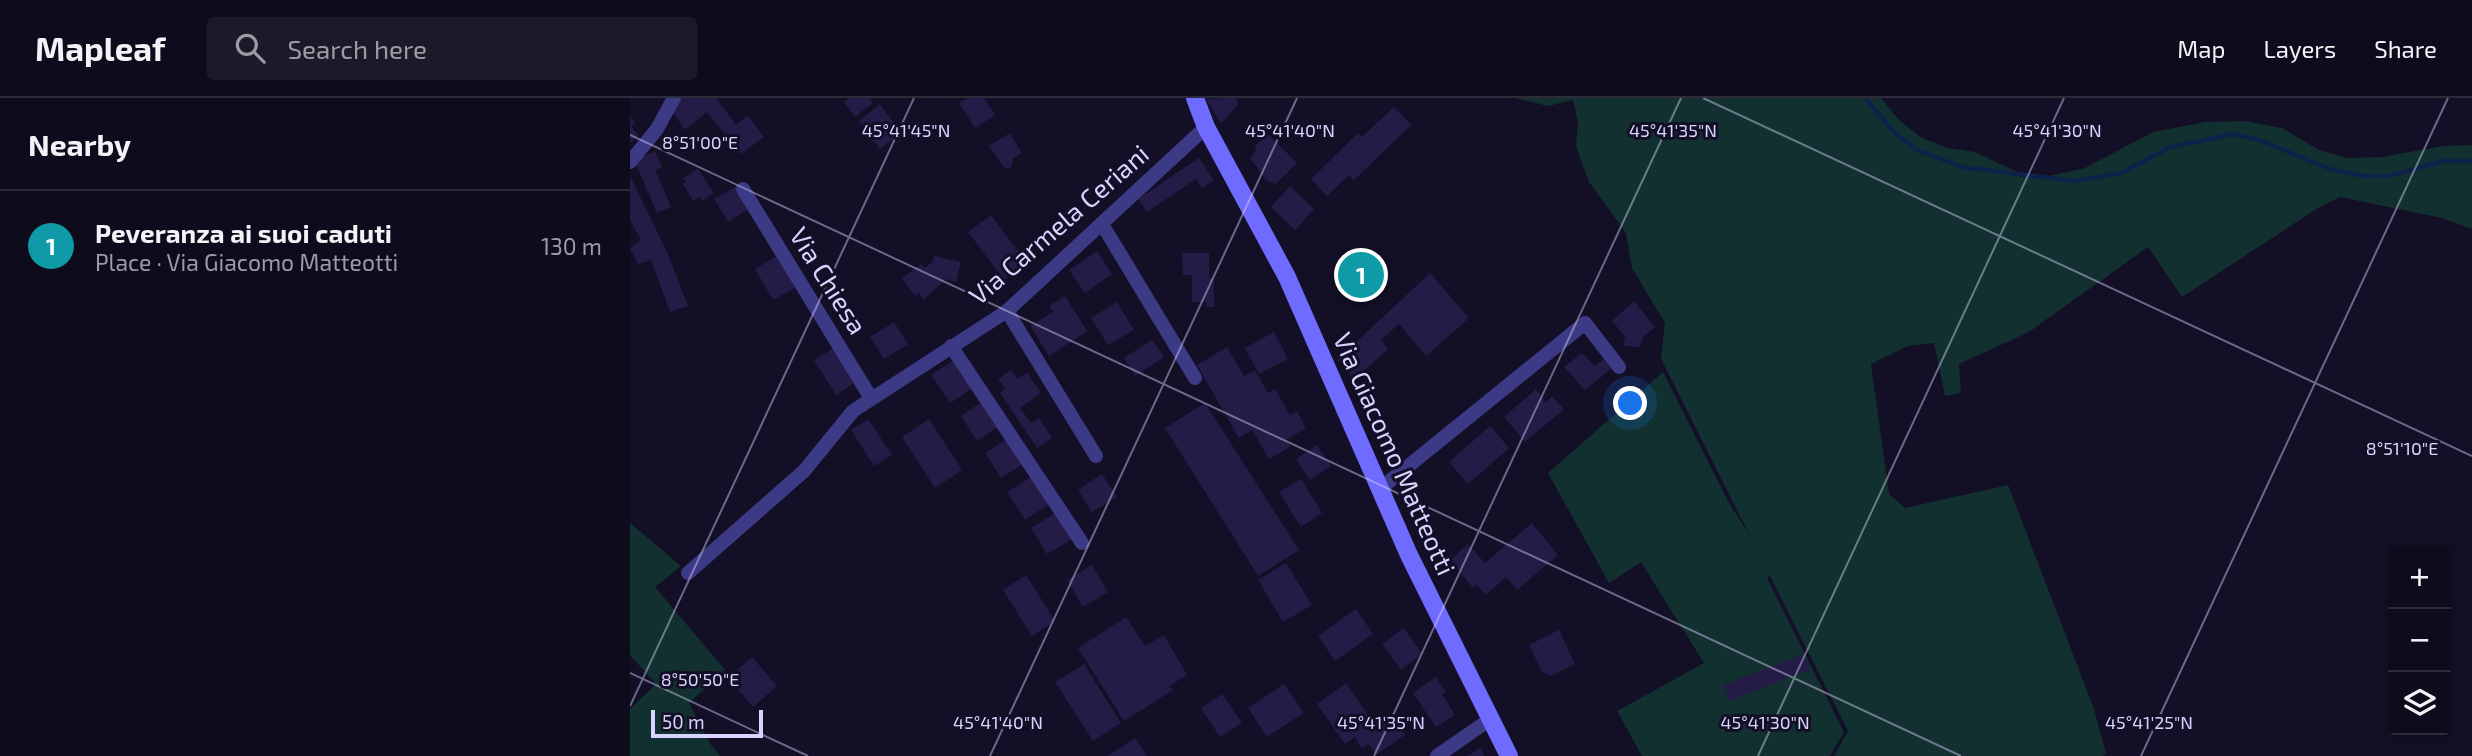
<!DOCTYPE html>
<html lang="en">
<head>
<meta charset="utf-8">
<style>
	:root { --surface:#0e0b1c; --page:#1c1929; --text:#f1f3f6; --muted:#9b9ba3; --line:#2e2b3b; --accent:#1a73e8 }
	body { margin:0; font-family:"Exo 2",sans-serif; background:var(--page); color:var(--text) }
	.controls { position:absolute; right:21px; bottom:21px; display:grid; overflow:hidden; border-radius:7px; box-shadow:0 7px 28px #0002 }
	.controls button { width:63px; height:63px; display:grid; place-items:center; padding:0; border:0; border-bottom:2px solid var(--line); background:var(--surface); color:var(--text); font:35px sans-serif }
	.scale { position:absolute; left:21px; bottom:18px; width:112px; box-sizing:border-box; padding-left:7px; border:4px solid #d9d4ff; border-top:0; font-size:19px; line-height:24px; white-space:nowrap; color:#d9d4ff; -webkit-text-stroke:5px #130f26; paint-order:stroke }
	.you { position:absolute; left:1001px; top:306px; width:24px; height:24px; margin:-18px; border:5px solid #fff; border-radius:50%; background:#1a73e8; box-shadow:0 0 0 10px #1a73e833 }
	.badge { display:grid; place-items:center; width:46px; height:46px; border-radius:50%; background:var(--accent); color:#fff; font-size:23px; font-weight:700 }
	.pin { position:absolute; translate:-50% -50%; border:4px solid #fff; box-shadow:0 2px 7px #0006 }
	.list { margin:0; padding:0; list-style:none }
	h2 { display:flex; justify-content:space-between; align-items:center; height:91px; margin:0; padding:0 28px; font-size:30px }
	h2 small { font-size:23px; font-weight:400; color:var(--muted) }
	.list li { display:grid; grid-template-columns:46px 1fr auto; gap:21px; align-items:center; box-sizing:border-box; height:112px; padding:0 28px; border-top:2px solid var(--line) }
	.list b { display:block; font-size:26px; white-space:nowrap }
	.list p { margin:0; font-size:23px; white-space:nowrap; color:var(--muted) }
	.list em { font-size:23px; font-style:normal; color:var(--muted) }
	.icon { flex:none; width:38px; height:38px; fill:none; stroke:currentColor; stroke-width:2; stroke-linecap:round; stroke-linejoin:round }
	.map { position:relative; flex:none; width:1842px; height:658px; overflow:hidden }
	header { display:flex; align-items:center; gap:42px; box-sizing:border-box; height:98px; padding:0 35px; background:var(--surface); border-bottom:2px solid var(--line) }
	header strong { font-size:33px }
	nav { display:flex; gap:38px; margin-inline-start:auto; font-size:24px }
	.search { width:490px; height:63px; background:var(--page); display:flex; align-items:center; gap:18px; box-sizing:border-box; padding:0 24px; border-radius:7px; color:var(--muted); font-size:26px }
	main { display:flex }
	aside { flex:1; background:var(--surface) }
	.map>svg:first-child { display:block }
</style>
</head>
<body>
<header>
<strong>Mapleaf</strong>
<div class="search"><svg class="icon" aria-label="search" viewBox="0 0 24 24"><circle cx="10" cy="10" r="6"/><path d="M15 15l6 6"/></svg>Search here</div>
<nav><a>Map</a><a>Layers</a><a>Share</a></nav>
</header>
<main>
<aside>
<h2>Nearby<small></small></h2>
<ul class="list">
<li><span class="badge" style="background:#0f9aa8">1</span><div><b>Peveranza ai suoi caduti</b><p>Place · Via Giacomo Matteotti</p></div><em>130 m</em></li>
</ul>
</aside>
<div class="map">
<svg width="1842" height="658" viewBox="0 0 1842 658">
	<rect width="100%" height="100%" fill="#130f26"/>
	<g fill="#12302f">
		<polygon points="885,0 1251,0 1269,22 1292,40 1318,50 1345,54 1396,78 1410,80 1455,70 1523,34 1575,24 1615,23 1652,30 1689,52 1718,60 1752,59 1813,48 1842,47 1842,131 1812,120 1710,99 1688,110 1552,199 1518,149 1399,234 1329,266 1331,295 1315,298 1304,245 1278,248 1241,266 1259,396 1275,410 1378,387 1464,611 1476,656 1473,658 1204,658 1218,633 1140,478 1137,480 1214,634 1200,658 1012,658 987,613 1074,565 1011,464 979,485 918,375 1033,274 1099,405 1120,438 1031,261 1035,225 1002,170 996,135 959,84 946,48 948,24 943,2 918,8"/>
		<polygon points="0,425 51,468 25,489 95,572 59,605 81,647 90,658 0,658 0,611 26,586 0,557"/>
	</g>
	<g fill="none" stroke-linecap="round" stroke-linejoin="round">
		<polyline stroke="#0c2248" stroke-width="4.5" points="1235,0 1264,34 1287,52 1332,69 1445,83 1492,75 1540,49 1605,36 1632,43 1702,72 1734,78 1759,78 1813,63 1842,63"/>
	</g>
	<g fill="#241b47">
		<polygon points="52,0 86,0 106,27 118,18 134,39 111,56 77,14 55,32 42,13"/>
		<polygon points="219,0 240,0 243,5 225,19 214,4"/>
		<polygon points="338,0 354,0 365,17 345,30 329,5"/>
		<polygon points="606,0 608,6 591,26 576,1"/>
		<polygon points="250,6 271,35 250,51 229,23"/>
		<polygon points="764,9 781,27 724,82 719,77 697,98 681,81 728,35 732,39"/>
		<polygon points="0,19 5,25 1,28 8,38 0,45"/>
		<polygon points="380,35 392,55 383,60 381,70 375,71 359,48"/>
		<polygon points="638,36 667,65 646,86 636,82 620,60 627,52 624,49"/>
		<polygon points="25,53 32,69 25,72 41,109 27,115 4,62"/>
		<polygon points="569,60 584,82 572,90 566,81 517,114 508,101"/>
		<polygon points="68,71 84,95 72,103 70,99 63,103 53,86 56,84 53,80"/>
		<polygon points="0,78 38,156 58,208 40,214 21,162 8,166 0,150 11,142 0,122"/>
		<polygon points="107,88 120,110 98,124 84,101"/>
		<polygon points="660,88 684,111 665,132 641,109"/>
		<polygon points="361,117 397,165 374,182 338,134"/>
		<polygon points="467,153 482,176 455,195 439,172"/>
		<polygon points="552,155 579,155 579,180 584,180 584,209 576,209 576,204 562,204 562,177 553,177"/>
		<polygon points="147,158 165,190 143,202 125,171"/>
		<polygon points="304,158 331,164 326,184 316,181 293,202 289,195 285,198 272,180 292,166 294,170 303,164"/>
		<polygon points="800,175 839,220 796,258 769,226 751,242 758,251 725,281 707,262"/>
		<polygon points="435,198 457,233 419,258 400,228 423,214 419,208"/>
		<polygon points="1004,203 1025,229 1013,239 1010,249 993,248 995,238 982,223"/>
		<polygon points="487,204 504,232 478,247 461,220"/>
		<polygon points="264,224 278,246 254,261 240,239"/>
		<polygon points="644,234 658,261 629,276 615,250"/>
		<polygon points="522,242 534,259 505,278 494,260"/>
		<polygon points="205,249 227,283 206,297 184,262"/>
		<polygon points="597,249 614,278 625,272 638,295 645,291 660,317 667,313 676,330 656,342 660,349 639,361 622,332 609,340 567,267"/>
		<polygon points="952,255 965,268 974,261 981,271 955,292 934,269"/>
		<polygon points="324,262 343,290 320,305 301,277"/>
		<polygon points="381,272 388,281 397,274 411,295 390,310 401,325 409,320 422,340 407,350 370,295 375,291 368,281"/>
		<polygon points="906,291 916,304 922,298 934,311 895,344 874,319"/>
		<polygon points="352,304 369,328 347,343 331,318"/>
		<polygon points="575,305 669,452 628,478 535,330"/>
		<polygon points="238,321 262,357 244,368 221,332"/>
		<polygon points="299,321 332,372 305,390 272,339"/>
		<polygon points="860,328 879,350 838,386 819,364"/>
		<polygon points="377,341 393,366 371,380 355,355"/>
		<polygon points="687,347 701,368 680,382 666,361"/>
		<polygon points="472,376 487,399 462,414 448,392"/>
		<polygon points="401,379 418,407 395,422 377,394"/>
		<polygon points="671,381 692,415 671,429 649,394"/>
		<polygon points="425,415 442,441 417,456 401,430"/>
		<polygon points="902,425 928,457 887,492 876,479 856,497 847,487 843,490 820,462 838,446 855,465"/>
		<polygon points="656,465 682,507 653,524 628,482"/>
		<polygon points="462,467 478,494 453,509 437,482"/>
		<polygon points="396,477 425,523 402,538 373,492"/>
		<polygon points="726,511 743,536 705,563 688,538"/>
		<polygon points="496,519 515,548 534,537 557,577 539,588 543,592 494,623 448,550"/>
		<polygon points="774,530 792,556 771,572 752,546"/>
		<polygon points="929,532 945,566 921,578 912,574 899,547"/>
		<polygon points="1174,556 1180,571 1100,603 1094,587"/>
		<polygon points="122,559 147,588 123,609 98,580"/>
		<polygon points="454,566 491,625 463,643 425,584"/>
		<polygon points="806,579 816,594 812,596 825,617 806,629 783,595"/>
		<polygon points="716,585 744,626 760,615 775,637 746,657 739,646 732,651 725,639 715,646 687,606"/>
		<polygon points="654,586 674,615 637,639 618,610"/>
		<polygon points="592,596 612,625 590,639 571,610"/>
		<polygon points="505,640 517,658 478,658"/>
		<polygon points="850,650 855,658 837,658"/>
	</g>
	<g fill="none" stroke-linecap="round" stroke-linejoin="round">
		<g stroke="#3d3a85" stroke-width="14">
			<polyline points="0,64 27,31 44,0"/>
			<polyline points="113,91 241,300"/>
			<polyline points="472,126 565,280"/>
			<polyline points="377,213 466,358"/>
			<polyline points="321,248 452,445"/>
			<polyline points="750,391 955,225 989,269"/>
			<polyline points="58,475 174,373 223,313 377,213 576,29"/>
			<polyline points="807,658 862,620"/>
		</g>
		<polyline stroke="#6f6bff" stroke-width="18" points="565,0 576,29 657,179 779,457 879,658"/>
	</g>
	<path fill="none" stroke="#d9d4ff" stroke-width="2" stroke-opacity="0.45" d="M 1073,0 L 1842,358M 0,37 L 1331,658M 0,575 L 178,658M 0,608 L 284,0M 360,658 L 667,0M 744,658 L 1051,0M 1128,658 L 1434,0M 1511,658 L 1818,0"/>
	<g text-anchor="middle" stroke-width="6" stroke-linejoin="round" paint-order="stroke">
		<g font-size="26" fill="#d9d4ff" stroke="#130f26">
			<text transform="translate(429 127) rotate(-41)" y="9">Via Carmela Ceriani</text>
			<text transform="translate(198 183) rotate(58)" y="9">Via Chiesa</text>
			<text transform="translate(764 356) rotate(66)" y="9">Via Giacomo Matteotti</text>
		</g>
	</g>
	<g font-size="18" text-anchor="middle" fill="#d9d4ff" stroke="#130f26" stroke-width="6" stroke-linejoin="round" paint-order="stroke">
		<text x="276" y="39">45°41'45"N</text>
		<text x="660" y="39">45°41'40"N</text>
		<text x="1043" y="39">45°41'35"N</text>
		<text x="1427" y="39">45°41'30"N</text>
		<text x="70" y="51">8°51'00"E</text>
		<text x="1772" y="357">8°51'10"E</text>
		<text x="70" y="588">8°50'50"E</text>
		<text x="368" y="631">45°41'40"N</text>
		<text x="751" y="631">45°41'35"N</text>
		<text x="1135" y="631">45°41'30"N</text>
		<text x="1519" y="631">45°41'25"N</text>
	</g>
</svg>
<div class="controls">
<button>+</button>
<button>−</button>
<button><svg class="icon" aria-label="layers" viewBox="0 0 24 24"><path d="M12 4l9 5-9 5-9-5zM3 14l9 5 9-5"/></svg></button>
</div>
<div class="scale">50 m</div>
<div class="you"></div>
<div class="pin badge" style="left:731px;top:177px;background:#0f9aa8">1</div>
</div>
</main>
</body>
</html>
